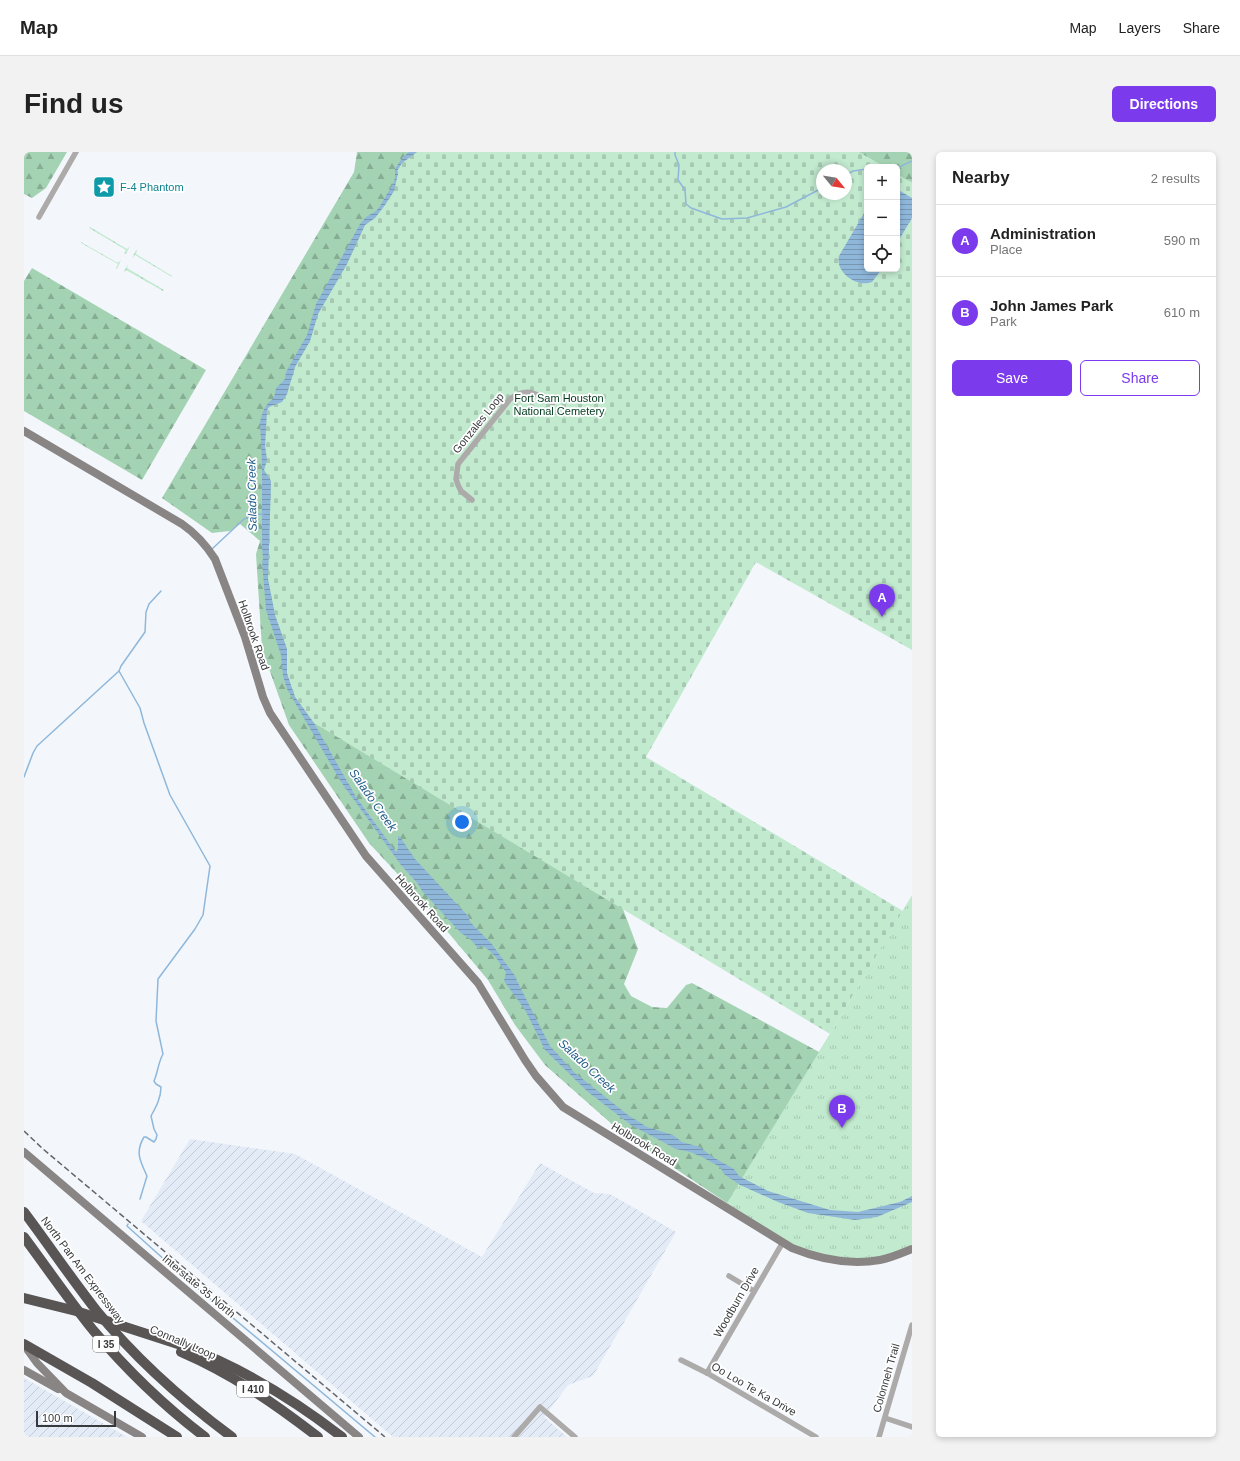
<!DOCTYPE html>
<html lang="en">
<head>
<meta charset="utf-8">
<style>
	:root { --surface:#fff; --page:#f2f2f2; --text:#222; --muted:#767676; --line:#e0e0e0; --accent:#7c3aed }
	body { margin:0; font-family:Arial,sans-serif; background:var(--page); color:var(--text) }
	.controls { position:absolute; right:12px; top:12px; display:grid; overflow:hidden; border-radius:6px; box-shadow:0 2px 6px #0003 }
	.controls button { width:36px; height:36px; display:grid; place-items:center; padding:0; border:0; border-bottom:1px solid var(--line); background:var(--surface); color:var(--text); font:20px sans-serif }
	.compass { position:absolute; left:792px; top:12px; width:36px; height:36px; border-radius:50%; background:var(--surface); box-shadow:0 2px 6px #0003; rotate:120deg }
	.scale { position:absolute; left:12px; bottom:10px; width:80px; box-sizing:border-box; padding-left:4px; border:2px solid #37393b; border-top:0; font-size:11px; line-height:14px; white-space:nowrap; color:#37393b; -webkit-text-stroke:3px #fff; paint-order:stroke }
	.you { position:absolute; left:438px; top:670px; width:14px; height:14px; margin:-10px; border:3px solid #fff; border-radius:50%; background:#1a73e8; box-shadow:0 0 0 6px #1a73e833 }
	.badge { display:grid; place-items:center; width:26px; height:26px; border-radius:50%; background:var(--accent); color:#fff; font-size:13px; font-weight:700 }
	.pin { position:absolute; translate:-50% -33px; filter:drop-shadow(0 1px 2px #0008) }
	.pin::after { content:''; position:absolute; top:21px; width:14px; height:12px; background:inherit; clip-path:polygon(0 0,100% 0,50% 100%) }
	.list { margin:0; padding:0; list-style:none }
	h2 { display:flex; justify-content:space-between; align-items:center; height:52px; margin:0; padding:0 16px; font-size:17px }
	h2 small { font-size:13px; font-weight:400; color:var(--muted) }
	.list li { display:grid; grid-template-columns:26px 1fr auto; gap:12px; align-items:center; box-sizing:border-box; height:72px; padding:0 16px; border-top:1px solid var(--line) }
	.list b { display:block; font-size:15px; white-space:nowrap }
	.list p { margin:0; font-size:13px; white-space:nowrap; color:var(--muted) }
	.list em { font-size:13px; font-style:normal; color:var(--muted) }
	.actions { display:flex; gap:8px; padding:12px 16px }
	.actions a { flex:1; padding:9px 0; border:1px solid var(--accent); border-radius:6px; text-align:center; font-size:14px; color:var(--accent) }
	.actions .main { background:var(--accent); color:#fff }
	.icon { flex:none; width:22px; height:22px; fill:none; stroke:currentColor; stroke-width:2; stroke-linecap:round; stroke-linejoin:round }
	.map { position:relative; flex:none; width:888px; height:1285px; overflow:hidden; border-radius:6px }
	header { display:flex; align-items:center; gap:24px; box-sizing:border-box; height:56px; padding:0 20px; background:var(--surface); border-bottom:1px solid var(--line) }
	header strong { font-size:19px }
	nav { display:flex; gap:22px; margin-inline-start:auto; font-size:14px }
	.intro { display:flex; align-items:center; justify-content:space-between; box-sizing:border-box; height:96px; padding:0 24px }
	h1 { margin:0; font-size:28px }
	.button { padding:10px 18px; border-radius:6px; background:var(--accent); color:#fff; font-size:14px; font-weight:700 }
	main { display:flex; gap:24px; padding:0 24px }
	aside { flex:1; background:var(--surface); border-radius:6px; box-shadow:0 2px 6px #0003 }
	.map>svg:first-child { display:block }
</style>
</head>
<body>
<header>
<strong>Map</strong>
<nav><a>Map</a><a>Layers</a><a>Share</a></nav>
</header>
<div class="intro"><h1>Find us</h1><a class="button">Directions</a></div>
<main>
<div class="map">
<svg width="888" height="1285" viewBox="0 0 888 1285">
	<defs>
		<pattern id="industrial-furrows" width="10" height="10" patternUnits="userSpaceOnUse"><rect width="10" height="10" fill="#e3ebf7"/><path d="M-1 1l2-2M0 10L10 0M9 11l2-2" fill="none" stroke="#c3cad5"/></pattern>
		<pattern id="grass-dots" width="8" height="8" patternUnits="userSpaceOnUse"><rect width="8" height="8" fill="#c2eacf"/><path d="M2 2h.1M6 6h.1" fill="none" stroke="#a7c9b3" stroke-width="1.8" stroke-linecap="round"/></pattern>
		<pattern id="forest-firs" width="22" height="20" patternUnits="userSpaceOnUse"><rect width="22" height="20" fill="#a4d3b3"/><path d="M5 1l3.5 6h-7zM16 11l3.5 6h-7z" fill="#86ac93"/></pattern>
		<pattern id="cemetery-stones" width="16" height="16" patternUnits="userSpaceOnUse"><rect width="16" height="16" fill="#c2eacf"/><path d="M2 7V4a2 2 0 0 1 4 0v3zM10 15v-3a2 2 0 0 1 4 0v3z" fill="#a7c9b3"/></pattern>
		<pattern id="park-tufts" width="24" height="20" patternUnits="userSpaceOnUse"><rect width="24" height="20" fill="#c2eacf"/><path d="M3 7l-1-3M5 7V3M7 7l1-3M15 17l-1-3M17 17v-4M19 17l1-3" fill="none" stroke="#a7c9b3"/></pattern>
		<pattern id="water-rules" width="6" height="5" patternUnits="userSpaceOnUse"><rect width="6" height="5" fill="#8fb7da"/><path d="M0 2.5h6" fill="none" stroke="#7696b2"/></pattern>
	</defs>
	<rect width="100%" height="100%" fill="#f3f7fc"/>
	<g fill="url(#industrial-furrows)">
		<polygon points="166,987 271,1002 458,1105 516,1011 570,1041 586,1042 652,1080 569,1224 544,1233 520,1265 543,1285 369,1285 117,1069"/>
		<polygon points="0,1226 103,1285 0,1285"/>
	</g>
	<g fill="url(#grass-dots)">
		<polygon points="66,75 103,97 106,94 102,102 100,101 102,98 65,76"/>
		<polygon points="57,90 94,111 97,108 93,117 92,116 94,112 57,91"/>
		<polygon points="112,98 113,98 112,102 148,124 148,125 111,103 108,106"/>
		<polygon points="104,112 103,116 140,138 139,139 102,118 99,121"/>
	</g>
	<g fill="url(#forest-firs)" fill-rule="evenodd">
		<polygon points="0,0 43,0 22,36 8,46 0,42"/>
		<path d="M 333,0 L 888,0 L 888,31 L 885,29 L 873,31 L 873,15 L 843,15 L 569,677 L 614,797 L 600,832 L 607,844 L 628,855 L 643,856 L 662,833 L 668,831 L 795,900 L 806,882 L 888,1091 L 703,1051 L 599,982 L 521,913 L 491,873 L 464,828 L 392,742 L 345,691 L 265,573 L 238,497 L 232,402 L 236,389 L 216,372 L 206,379 L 188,381 L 138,346 L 330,20 ZM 798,18 L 822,18 L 822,42 L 798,42 Z"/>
		<polygon points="8,116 182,218 118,328 0,259 0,129"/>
	</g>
	<path fill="url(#cemetery-stones)" fill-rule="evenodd" d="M 393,0 L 835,0 L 861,15 L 843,15 L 843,117 L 873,117 L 873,22 L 888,31 L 888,498 L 732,410 L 622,605 L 879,759 L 806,882 L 290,571 L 271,545 L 262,521 L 263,497 L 251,463 L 244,427 L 247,329 L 240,318 L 243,308 L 241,294 L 243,258 L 245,255 L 263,242 L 271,215 L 286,189 L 294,162 L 323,112 L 341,73 L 351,66 L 361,53 L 370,39 L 373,19 L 378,11 ZM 798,18 L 822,18 L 822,42 L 798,42 Z"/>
	<polygon fill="url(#park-tufts)" points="888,743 888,1096 863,1106 824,1109 792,1104 759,1090 703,1051 806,882"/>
	<g fill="url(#water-rules)">
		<path d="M 385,0 L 393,0 L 378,11 L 373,19 L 374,22 L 370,39 L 361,53 L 351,66 L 341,73 L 323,112 L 294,162 L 286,189 L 271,215 L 263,242 L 258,250 L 245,255 L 243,258 L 241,294 L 243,308 L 240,318 L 247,329 L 244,427 L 251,463 L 263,497 L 263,521 L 271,545 L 290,571 L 332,645 L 372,700 L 374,697 L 374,684 L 376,685 L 391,707 L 445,765 L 445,768 L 447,771 L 467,791 L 489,821 L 526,894 L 551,921 L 604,963 L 623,975 L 649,983 L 658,990 L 676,995 L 687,1004 L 710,1017 L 715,1024 L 744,1039 L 806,1058 L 834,1060 L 876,1050 L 888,1044 L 888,1050 L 853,1065 L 831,1068 L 784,1061 L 754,1050 L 716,1033 L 700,1022 L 696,1015 L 678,1005 L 666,1000 L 652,997 L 607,973 L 564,940 L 521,898 L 501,858 L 480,829 L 482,820 C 475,811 468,796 456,794 L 455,797 L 446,787 L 437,781 L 398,739 L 394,732 L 377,713 L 317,630 L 263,537 L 259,524 L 257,503 L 242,458 L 238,410 L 239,407 L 238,395 L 238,312 L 236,270 L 239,259 L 244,251 L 250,246 L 252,236 L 261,227 L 262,220 L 283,183 L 292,152 L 336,72 L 342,65 L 352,59 L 356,54 L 370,30 L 371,25 L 371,17 L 378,6 Z"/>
		<polygon points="873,37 888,46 888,66 873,91"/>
		<path d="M 843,56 L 843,117 L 858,117 L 848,130 C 834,136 811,121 815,104 Z"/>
	</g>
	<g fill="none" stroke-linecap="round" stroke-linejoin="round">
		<g stroke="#8fb7da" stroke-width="1.5">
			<polyline points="651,0 651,3 655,13 654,28 661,38 662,52 667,56 698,67 723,66 762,55 798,36"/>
			<polyline points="873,16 888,9"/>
			<polyline points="822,23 829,19 843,17"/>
			<polyline points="188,397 220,367 228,363 239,362"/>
			<polyline points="0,625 9,601 13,594 95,519"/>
			<path d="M 116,1047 L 123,1024 C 116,1009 111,1000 120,985 L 122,985 L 130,990 L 132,987 L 133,983 L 130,977 L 127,964 C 132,955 137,946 137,935 L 132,932 L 130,929 C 134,920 134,911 139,902 L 132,869 L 134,827 L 171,777 L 179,763 L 186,714 L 146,643 L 120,571 L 116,556 L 95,519 L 97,514 L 121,480 L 122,460 L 125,452 L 137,439"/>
			<polyline points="104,1072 103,1074 153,1119 351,1285"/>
		</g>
		<g stroke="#adaaaa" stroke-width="5.5">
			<polyline points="15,65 52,0"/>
			<path d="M 448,348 L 437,339 L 434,333 L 432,327 L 434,312 L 486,247 C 503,234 513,242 529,251"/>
			<polyline points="705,1124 730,1139"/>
			<polyline points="657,1208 683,1221 792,1285"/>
			<polyline points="683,1221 759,1090"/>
			<polyline points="861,1266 888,1275"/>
			<polyline points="490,1285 516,1255 551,1285"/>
			<polyline points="855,1285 888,1173"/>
		</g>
		<g stroke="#898585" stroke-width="8">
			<path d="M 0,279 L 158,372 C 171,381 182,393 191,407 L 221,485 L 239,545 L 246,561 L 342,704 L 454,831 L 501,908 L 512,924 L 539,955 L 768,1096 C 795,1107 827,1113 856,1108 C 867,1106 878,1101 888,1097"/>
			<polyline points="0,1000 335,1285"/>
			<polyline points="0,1193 13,1211 42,1241 118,1285"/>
			<polyline points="0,1218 34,1237"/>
		</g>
		<g stroke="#5a5555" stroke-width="10">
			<path d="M 0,1060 C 24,1092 47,1126 72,1158 C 111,1206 158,1248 208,1285"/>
			<path d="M 0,1085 C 23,1116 45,1148 69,1178 C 102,1217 140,1254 181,1285"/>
			<polyline points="0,1192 68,1231 153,1285"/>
			<path d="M 160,1194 C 218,1216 269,1247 318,1285"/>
			<path d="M 157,1200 C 208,1222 250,1251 294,1285"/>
		</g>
		<polyline stroke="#636568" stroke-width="1.5" stroke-dasharray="6 3" stroke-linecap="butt" points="0,979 19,997 361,1285"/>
		<polyline stroke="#5a5555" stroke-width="10" points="0,1146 52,1159 160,1194"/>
	</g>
	<defs>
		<g id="sight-square" transform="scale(1.15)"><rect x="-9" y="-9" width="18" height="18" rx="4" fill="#0f9aa8" stroke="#fff"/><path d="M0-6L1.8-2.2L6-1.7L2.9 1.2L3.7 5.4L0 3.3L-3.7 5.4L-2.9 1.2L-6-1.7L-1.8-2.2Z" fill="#fff"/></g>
	</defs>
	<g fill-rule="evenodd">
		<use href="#sight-square" x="80" y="35"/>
	</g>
	<g text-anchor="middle" stroke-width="3.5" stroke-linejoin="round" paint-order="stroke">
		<g fill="#fff" stroke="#737476" stroke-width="1">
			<rect x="69" y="1184" width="26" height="16" rx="3"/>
			<rect x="213" y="1229" width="32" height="16" rx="3"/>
		</g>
		<g font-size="10" font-weight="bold" fill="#37393b">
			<text x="82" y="1196">I 35</text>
			<text x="229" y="1241">I 410</text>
		</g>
		<g font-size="11" fill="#0d838f" stroke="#fff" text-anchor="start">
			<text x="96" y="39">F-4 Phantom</text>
		</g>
		<g font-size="11" fill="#003a1d" stroke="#fff">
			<text x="535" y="250">Fort Sam Houston<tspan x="535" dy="13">National Cemetery</tspan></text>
		</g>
		<g font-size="11" fill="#37393b" stroke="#fff">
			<text transform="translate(454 271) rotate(-51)" y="4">Gonzales Loop</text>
			<text transform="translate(230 483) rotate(71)" y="4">Holbrook Road</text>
			<text transform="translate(398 751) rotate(48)" y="4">Holbrook Road</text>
			<text transform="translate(620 992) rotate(31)" y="4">Holbrook Road</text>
			<text transform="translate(59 1118) rotate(53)" y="4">North Pan Am Expressway</text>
			<text transform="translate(175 1134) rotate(40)" y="4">Interstate 35 North</text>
			<text transform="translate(712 1150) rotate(-60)" y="4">Woodburn Drive</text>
			<text transform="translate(159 1190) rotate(23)" y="4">Connally Loop</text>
			<text transform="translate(862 1226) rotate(-74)" y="4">Colonneh Trail</text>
			<text transform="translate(730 1237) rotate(30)" y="4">Oo Loo Te Ka Drive</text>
		</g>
		<g font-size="12" font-style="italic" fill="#205c8a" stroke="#fff">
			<text transform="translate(228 343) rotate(-91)" y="4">Salado Creek</text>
			<text transform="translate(349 648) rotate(55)" y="4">Salado Creek</text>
			<text transform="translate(563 914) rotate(43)" y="4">Salado Creek</text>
		</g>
	</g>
</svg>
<div class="controls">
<button>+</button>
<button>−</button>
<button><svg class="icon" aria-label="locate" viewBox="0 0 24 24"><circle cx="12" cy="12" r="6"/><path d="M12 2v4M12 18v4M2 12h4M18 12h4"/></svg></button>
</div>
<svg class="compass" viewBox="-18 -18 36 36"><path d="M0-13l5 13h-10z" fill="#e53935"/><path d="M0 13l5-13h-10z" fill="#767676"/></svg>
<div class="scale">100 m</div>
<div class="you"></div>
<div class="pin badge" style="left:858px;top:465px">A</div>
<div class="pin badge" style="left:818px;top:976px">B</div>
</div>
<aside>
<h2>Nearby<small>2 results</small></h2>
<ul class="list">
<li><span class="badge">A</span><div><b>Administration</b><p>Place</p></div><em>590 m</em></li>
<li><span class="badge">B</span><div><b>John James Park</b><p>Park</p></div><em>610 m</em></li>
</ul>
<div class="actions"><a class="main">Save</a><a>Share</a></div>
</aside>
</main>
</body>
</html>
